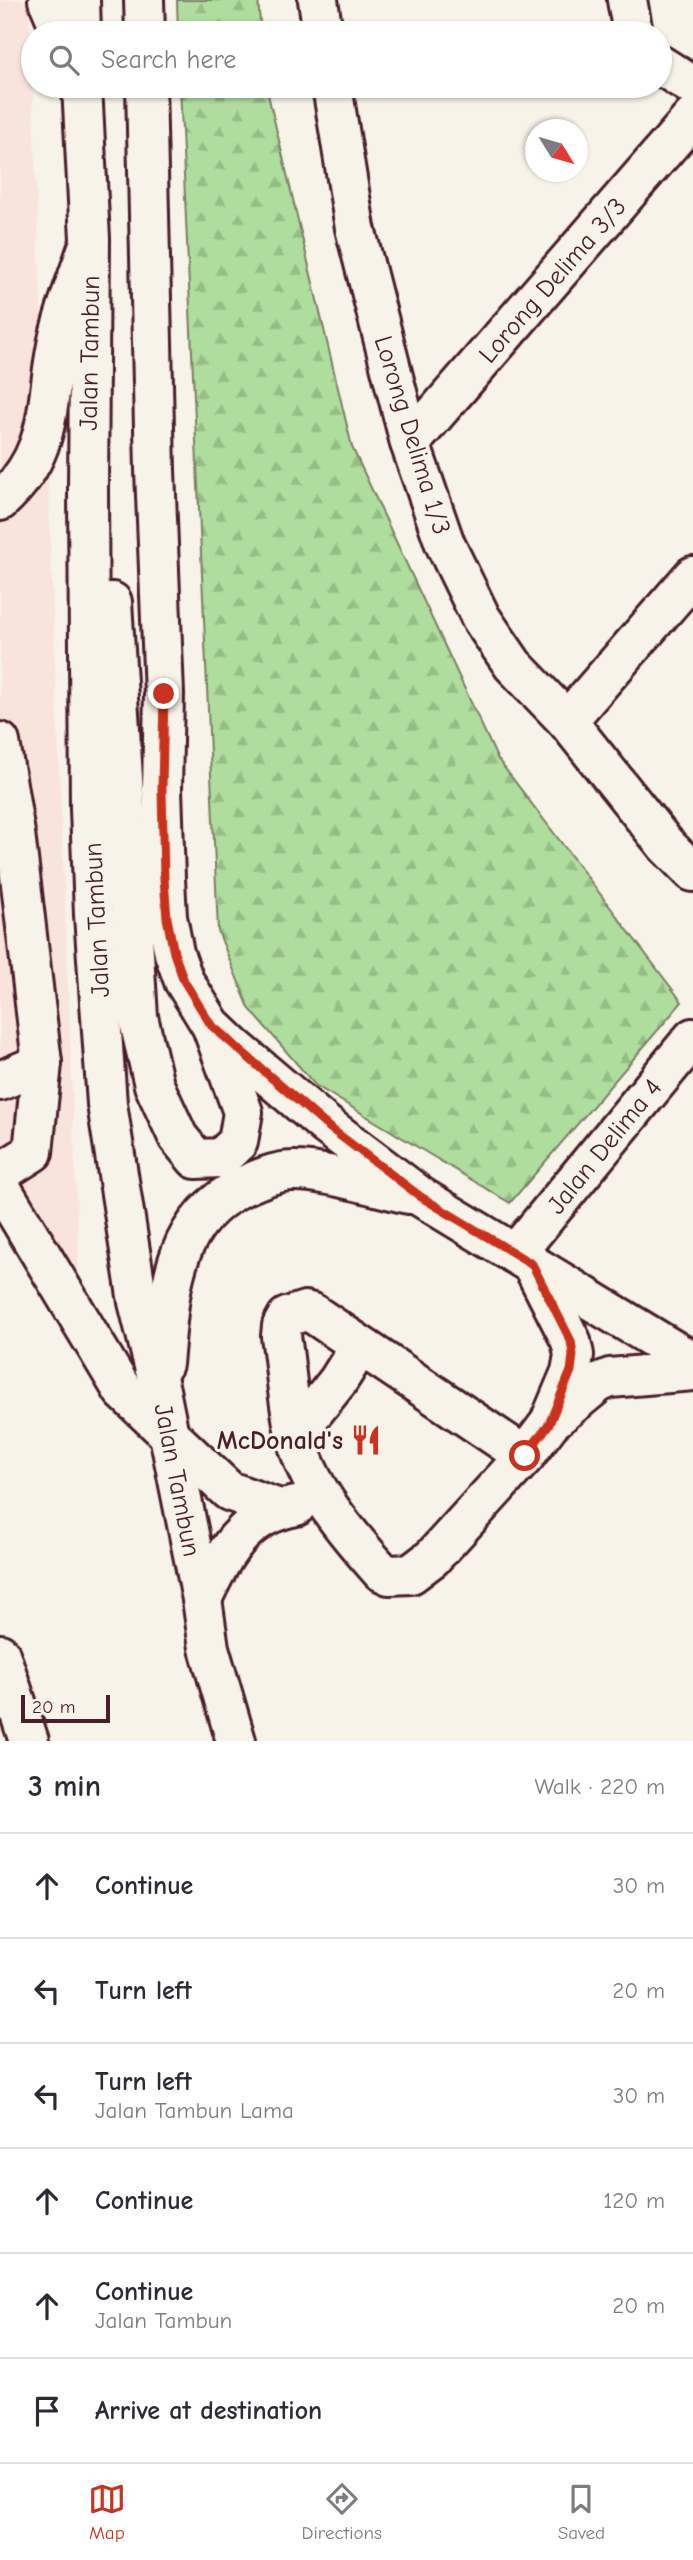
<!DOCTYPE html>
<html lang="en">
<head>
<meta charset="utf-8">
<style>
	:root { --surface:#fff; --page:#f7f7f7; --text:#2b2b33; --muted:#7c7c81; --line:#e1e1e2; --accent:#c8321e }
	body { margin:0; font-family:"Comic Neue",sans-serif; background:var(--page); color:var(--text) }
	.compass { position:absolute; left:525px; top:119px; width:63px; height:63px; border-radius:50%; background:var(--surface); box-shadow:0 2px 5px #0004; rotate:127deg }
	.scale { position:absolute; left:21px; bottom:18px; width:89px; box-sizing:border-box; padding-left:7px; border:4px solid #4a1f2b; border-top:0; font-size:19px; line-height:24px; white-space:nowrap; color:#4a1f2b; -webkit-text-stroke:5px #f7f3e8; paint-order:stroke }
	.stop { position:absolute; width:21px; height:21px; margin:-16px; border:5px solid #c8321e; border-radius:50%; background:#fff }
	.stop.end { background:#c8321e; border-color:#fff; box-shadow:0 2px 7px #0008 }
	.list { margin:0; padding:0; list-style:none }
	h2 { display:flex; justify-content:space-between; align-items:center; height:91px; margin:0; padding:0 28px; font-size:30px }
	h2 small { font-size:23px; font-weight:400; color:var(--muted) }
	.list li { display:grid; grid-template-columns:46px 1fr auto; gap:21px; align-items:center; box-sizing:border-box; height:105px; padding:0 28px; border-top:2px solid var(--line) }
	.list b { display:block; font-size:26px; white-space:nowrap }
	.list p { margin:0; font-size:23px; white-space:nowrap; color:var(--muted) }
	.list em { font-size:23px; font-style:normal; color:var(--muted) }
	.icon { flex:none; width:38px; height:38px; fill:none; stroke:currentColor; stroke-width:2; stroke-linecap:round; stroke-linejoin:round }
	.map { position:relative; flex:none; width:693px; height:1741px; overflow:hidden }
	.search { position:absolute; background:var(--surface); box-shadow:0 2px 5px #0004; left:21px; right:21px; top:21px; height:77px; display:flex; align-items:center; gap:18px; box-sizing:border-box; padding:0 24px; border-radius:38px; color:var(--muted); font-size:26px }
	.sheet { height:721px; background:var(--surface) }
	nav { display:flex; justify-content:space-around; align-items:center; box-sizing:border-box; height:98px; border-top:2px solid var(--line); background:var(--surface); font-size:19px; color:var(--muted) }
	nav a { display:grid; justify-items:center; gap:4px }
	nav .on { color:var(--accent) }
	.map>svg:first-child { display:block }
</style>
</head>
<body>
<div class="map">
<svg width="693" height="1741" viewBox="0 0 693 1741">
	<defs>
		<pattern id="forest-firs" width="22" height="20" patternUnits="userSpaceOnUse" patternTransform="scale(1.75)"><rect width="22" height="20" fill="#aedd9d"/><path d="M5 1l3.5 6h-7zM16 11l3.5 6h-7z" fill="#97bd87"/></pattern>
	</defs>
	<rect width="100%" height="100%" fill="#f7f3e8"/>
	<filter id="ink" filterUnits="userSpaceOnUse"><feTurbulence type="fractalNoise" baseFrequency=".0143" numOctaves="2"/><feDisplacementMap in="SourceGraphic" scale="14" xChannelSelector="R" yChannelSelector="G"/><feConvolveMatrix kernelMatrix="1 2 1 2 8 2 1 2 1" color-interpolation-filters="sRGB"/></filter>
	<g filter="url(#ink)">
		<polygon fill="#f9e4db" points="0,0 29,0 82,1341 0,1223"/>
		<g fill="url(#forest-firs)" stroke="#7c7e64" stroke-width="2">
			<polygon points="177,0 258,0 261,33 178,33"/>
			<polygon points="180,86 266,86 352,447 497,758 682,1002 510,1203 315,1085 249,1008 218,931"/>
		</g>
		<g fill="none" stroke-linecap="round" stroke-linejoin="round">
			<g stroke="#4a1f2b" stroke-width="44">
				<g id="minor">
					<polyline points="48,0 62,33"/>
					<polyline points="318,0 323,33"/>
					<polyline points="627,0 633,33"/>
					<polyline points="660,65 693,86"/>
					<polyline points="332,86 355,228 410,443 445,544 481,618 513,665 567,721 666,845 693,872"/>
					<polyline points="410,443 693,117"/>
					<path d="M 0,501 C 58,449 43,398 60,332 C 67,304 78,277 87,250"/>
					<polyline points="567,721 693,576"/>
					<polyline points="0,742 15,833 42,1063 33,1152 0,1173"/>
					<polyline points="0,1081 42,1063"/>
					<polyline points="0,1186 123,1391 229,1491 279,1509"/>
					<polyline points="515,1254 693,1038"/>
					<polyline points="553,1420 598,1383 610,1378 693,1371"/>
					<polyline points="295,1435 338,1381 360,1346"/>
					<path d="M 525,1456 L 312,1313 L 305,1311 L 287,1317 L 282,1326 L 281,1336 C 286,1368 288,1402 295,1433 C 306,1485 346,1532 381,1571 L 389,1575 L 411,1574 L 432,1558 L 525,1456 L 549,1424 L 571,1372 L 574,1355 L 571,1341 L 532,1264"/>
					<path d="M 202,1599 C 223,1555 243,1515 296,1506"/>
					<polyline points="0,1654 29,1741"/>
				</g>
			</g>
			<g stroke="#4a1f2b" stroke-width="44">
				<g id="major">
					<polyline points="80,0 81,33"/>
					<polyline points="144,0 145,33"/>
					<polyline points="82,86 90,239 88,490 90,809 94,915 107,1104 138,1302 160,1390 202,1599 209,1648 236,1741"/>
					<polyline points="146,86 155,470 164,694 162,789 165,879 167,917 174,953 184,981 211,1025 233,1046 326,1125 421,1197 693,1362"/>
					<polyline points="112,602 138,1017 154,1085 178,1137 196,1159 221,1158 238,1142 243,1112 213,1030"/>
					<path d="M 163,1364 C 170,1293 169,1224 241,1187 C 256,1180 276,1171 292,1171 C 323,1170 377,1187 409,1194"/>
				</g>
			</g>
			<use href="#minor" stroke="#f7f3e8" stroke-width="38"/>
			<use href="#major" stroke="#f7f3e8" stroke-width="38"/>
		</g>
	</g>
	<g fill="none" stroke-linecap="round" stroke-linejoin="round" filter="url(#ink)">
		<polyline stroke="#c8321e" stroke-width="9" points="164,694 162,789 164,879 167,918 174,953 184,981 211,1025 326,1125 421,1197 532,1264 571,1341 573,1355 571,1371 549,1424 525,1456"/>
	</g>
	<defs>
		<g id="restaurant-bare" transform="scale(2.415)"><path d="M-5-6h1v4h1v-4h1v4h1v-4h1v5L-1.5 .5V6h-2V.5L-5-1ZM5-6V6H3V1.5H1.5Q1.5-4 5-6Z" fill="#c8321e" stroke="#f7f3e8" stroke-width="2.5" paint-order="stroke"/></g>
	</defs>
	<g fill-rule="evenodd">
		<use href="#restaurant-bare" x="366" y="1440"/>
	</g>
	<g text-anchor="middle" stroke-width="6" stroke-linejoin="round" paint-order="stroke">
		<g font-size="26" fill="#4a1f2b" stroke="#f7f3e8">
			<text transform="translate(552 280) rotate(-49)" y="9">Lorong Delima 3/3</text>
			<text transform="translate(89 353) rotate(-89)" y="9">Jalan Tambun</text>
			<text transform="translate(413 435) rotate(73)" y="9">Lorong Delima 1/3</text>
			<text transform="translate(96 920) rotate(-93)" y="9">Jalan Tambun</text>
			<text transform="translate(604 1146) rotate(-51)" y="9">Jalan Delima 4</text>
			<text transform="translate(178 1480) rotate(79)" y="9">Jalan Tambun</text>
		</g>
		<g font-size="26" font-weight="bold" fill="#4a1f2b" stroke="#f7f3e8" text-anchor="end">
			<text x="343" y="1449">McDonald's</text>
		</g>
	</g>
</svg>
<svg class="compass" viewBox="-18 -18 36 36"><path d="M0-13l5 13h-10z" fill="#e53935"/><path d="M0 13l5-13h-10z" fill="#7c7c81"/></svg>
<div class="scale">20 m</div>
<div class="stop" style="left:525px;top:1456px"></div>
<div class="stop end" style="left:164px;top:694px"></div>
<div class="search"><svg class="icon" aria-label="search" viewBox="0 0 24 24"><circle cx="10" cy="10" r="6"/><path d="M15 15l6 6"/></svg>Search here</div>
</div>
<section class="sheet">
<h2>3 min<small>Walk · 220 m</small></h2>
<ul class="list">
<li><svg class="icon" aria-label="ahead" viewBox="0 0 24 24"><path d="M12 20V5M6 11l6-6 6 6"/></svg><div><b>Continue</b></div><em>30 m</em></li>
<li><svg class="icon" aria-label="left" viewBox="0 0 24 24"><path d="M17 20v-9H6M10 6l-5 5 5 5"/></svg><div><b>Turn left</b></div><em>20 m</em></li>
<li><svg class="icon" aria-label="left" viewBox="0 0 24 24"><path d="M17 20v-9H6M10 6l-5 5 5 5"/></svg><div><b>Turn left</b><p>Jalan Tambun Lama</p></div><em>30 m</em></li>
<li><svg class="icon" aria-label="ahead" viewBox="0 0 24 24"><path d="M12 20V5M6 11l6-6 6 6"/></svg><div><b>Continue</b></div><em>120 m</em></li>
<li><svg class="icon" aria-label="ahead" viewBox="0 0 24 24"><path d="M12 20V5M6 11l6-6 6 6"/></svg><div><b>Continue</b><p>Jalan Tambun</p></div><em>20 m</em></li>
<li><svg class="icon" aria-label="arrive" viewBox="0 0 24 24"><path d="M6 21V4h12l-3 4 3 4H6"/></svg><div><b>Arrive at destination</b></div></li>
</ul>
</section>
<nav>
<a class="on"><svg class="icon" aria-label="map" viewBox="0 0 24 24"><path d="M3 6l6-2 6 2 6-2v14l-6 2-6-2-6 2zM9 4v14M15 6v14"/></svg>Map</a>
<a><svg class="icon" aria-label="directions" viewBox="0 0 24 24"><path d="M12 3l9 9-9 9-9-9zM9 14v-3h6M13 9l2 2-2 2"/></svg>Directions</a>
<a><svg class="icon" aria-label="saved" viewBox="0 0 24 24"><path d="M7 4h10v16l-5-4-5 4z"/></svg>Saved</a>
</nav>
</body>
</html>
